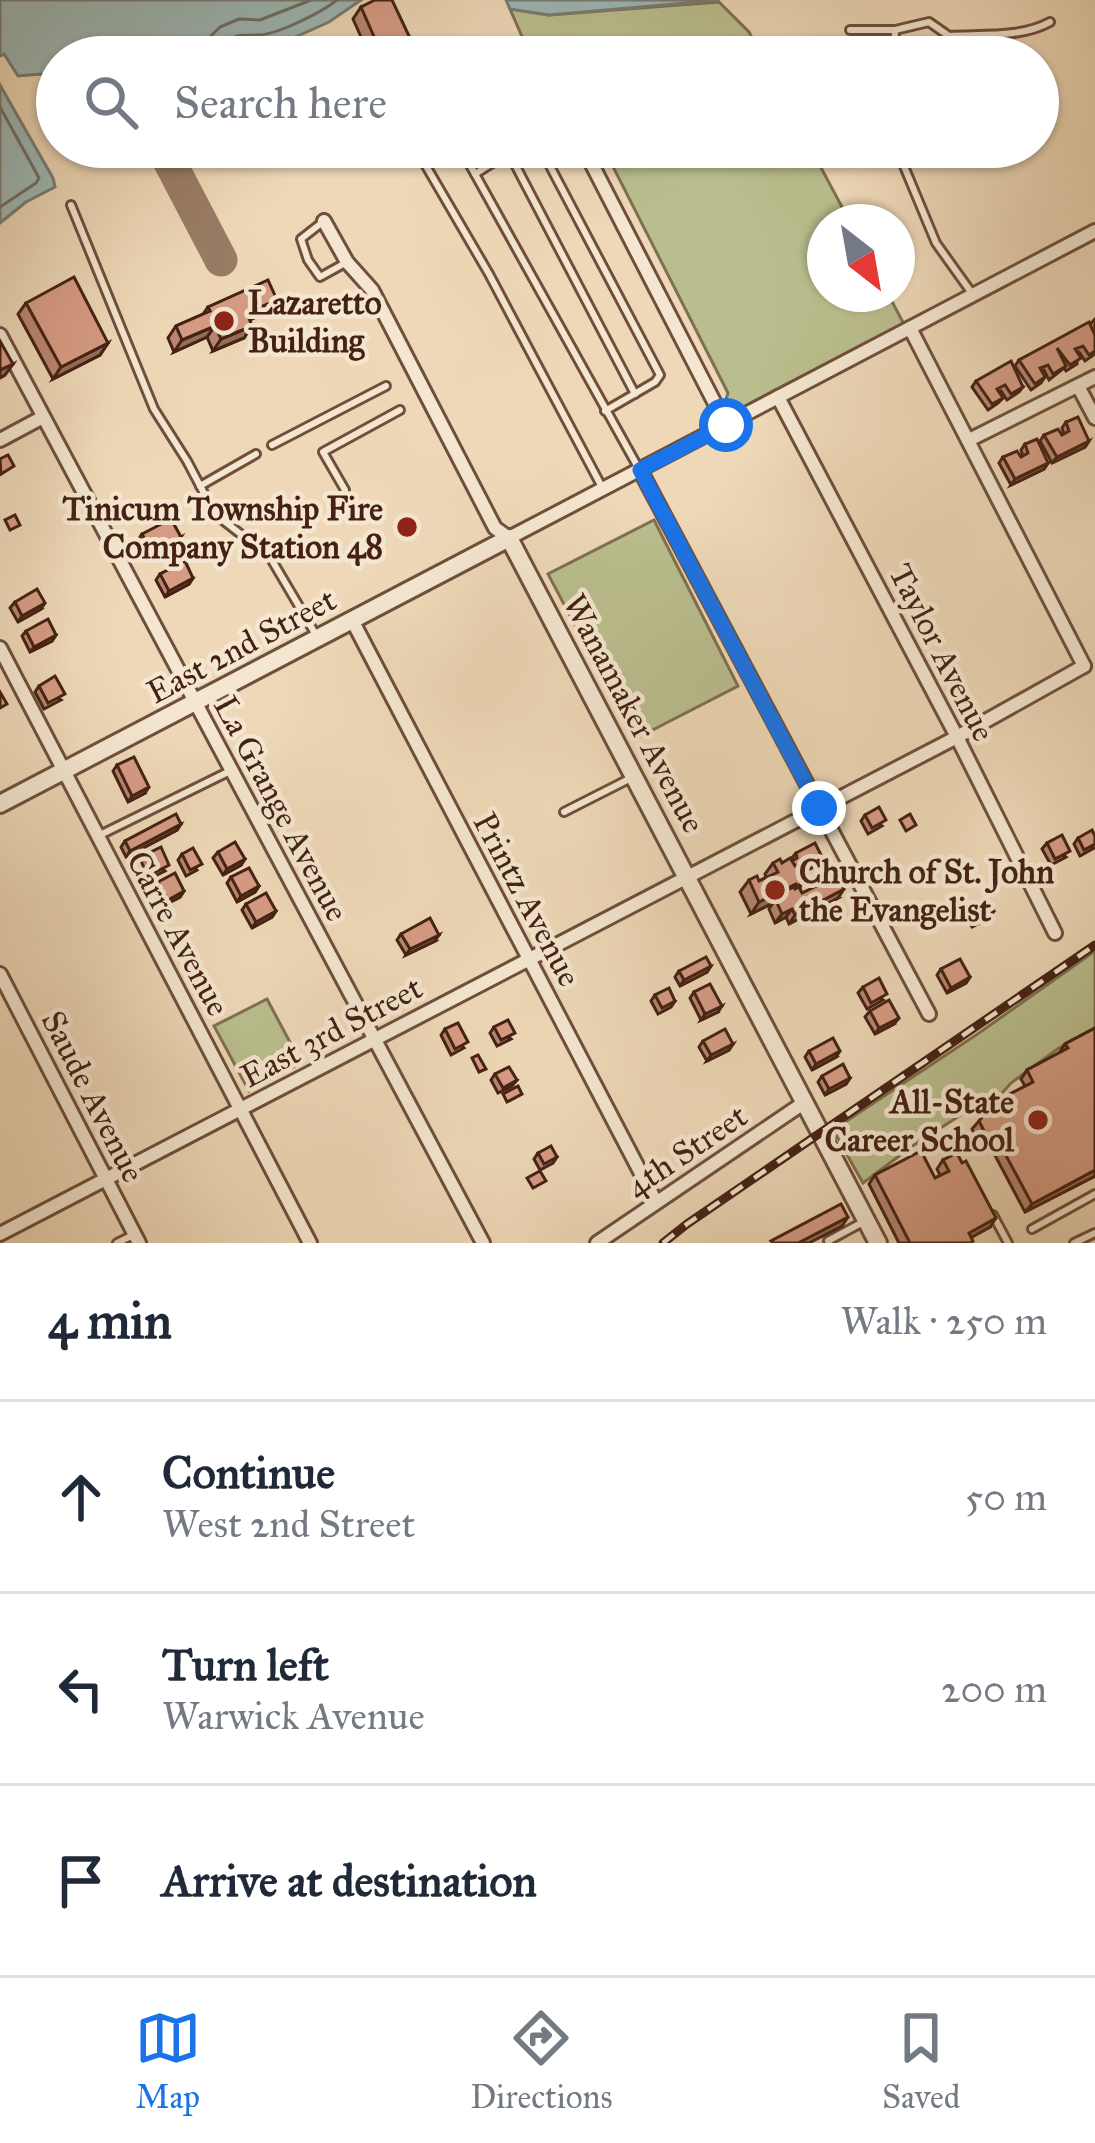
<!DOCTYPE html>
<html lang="en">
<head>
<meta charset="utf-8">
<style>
	:root { --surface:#fff; --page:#f6f6f7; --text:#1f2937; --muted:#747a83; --line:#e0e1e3; --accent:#1a73e8 }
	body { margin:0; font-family:"IM FELL Great Primer",serif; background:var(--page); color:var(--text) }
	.compass { position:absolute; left:807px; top:204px; width:108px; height:108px; border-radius:50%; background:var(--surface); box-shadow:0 3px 9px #0004; rotate:149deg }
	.stop { position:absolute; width:36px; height:36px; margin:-27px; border:9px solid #1a73e8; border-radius:50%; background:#fff }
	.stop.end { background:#1a73e8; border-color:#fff; box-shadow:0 3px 12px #0008 }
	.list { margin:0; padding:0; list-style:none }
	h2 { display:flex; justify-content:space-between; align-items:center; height:156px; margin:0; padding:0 48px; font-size:51px }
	h2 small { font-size:39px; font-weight:400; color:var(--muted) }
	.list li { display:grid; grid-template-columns:78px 1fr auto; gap:36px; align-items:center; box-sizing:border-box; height:192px; padding:0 48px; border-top:3px solid var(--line) }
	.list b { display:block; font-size:45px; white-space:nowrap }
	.list p { margin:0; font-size:39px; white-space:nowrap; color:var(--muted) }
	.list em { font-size:39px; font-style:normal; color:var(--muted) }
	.icon { flex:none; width:66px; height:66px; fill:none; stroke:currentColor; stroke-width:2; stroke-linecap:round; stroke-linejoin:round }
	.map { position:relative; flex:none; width:1095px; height:1243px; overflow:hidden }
	.search { position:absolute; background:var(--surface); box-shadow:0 3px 9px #0004; left:36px; right:36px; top:36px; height:132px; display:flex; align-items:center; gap:30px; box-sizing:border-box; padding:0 42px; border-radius:66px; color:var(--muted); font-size:45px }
	.sheet { height:732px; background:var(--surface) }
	nav { display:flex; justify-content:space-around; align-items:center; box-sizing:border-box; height:168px; border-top:3px solid var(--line); background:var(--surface); font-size:33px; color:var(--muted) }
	nav a { display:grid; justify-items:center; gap:6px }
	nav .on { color:var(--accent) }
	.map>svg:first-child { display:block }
</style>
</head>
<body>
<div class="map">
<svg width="1095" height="1243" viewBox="0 0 1095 1243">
	<rect width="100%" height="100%" fill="#eed8b7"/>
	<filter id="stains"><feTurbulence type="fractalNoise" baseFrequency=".00167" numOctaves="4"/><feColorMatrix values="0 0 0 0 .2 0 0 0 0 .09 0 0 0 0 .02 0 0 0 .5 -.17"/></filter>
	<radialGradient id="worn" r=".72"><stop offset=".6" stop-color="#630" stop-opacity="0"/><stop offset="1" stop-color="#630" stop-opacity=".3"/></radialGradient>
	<g fill="#babe8e" stroke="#7f7050" stroke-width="3">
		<polygon points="719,2 749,32 762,57 531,57 510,9 549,15"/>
		<polygon points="603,147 810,147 850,222 825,222 825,294 888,294 905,326 742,411 735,412 724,406 728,393"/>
		<polygon points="654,520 738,686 635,739 548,574"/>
		<polygon points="1095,951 1095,1029 1059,1048 1011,1083 995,1101 970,1109 914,1145 863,1183 833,1130 979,1033"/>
		<polygon points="267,999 301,1063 249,1091 214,1026"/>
	</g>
	<g fill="#9cb8b6" stroke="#797c75" stroke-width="3">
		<polygon points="0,0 361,0 329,22 291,39 289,37 264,47 249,48 246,44 220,57 57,57 57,87 41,74 18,76 4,54 0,56"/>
		<polygon points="506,0 720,0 549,15 510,9"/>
		<polygon points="0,85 53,178 55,187 26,202 0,223"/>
	</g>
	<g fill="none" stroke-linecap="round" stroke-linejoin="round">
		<g stroke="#706c64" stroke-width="3">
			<polyline points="203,57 206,41 220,27 239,19 260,20 311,0"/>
			<path d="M 218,57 L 222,44 C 241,32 238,36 258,35 C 277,35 322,12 337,0"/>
			<polyline points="0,107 39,178 36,183 0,207"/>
		</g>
		<polyline stroke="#997c65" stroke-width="33" points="162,147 221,260"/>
		<g stroke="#6e4f3c" stroke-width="12">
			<g id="service">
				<polyline points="850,30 895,30"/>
				<path d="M 949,36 C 982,34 1021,38 1050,22"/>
				<polyline points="894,57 895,30 929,22 949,36 951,57"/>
				<polyline points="415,147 489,274 603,489"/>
				<polyline points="460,147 639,469"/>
				<polyline points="540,147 660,375 655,382 605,411"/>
				<polyline points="896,147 936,243 971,292"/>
				<polyline points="509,153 635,394"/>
				<polyline points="475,174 518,147"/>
				<polyline points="71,205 154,409 187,461 215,514 270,557 316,635"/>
				<polyline points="324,221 301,239 308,260 320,277 347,262"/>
				<polyline points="272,445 386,386"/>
				<polyline points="200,486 256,454"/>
				<polyline points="345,490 323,452 400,410"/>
				<polyline points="564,812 631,778"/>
				<polyline points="100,835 228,772"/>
				<polyline points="993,1215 1008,1243"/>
				<polyline points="1032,1229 1095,1194"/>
				<polyline points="117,1243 135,1234"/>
				<polyline points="829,1243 828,1241 863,1222"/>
				<polyline points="1074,1243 1095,1233"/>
			</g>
		</g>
		<g stroke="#6e4f3c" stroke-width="18">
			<g id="minor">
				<polyline points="583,147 726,425"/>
				<polyline points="324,221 347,262 372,290 495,528 509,538 1095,231"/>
				<polyline points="910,328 1084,666"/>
				<polyline points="0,335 483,1243"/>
				<polyline points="1078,386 1095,418"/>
				<polyline points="778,397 957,737 1055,933"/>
				<polyline points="0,440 43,417"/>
				<polyline points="969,440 1095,377"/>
				<polyline points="640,470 929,1014"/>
				<polyline points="352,620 656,1202"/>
				<polyline points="0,648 310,1243"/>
				<polyline points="0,974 139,1243"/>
				<polyline points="0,1234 957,737 1084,666"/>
				<polyline points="597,1243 805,1102"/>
			</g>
		</g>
		<g stroke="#6e4f3c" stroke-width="22">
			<polyline id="tertiary" points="0,804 509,538 878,1243"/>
		</g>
		<use href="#service" stroke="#f4e6d0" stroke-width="6"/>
		<use href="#minor" stroke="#f4e6d0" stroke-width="12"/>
		<use href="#tertiary" stroke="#f4e6d0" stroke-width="16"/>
		<g stroke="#442113" stroke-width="9">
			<polyline id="rail" points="663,1243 687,1224 1095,945"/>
		</g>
		<use href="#rail" stroke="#f4e6d0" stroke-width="4.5" stroke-dasharray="14" stroke-linecap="butt"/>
	</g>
	<g fill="#b88672" stroke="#442113" stroke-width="3">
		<polygon points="361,7 419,57 370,57 353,19"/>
		<polygon points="26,303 108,343 100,355 53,379 18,314"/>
		<polygon points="208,307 268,311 250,320 244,338 213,351 207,337 174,352 168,338 176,326 203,314"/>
		<polygon points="1095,319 1095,354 1085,361 1079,352 1077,352 1077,364 1066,371 1064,368 1049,380 1044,370 1042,371 1045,377 1041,383 1031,390 1015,366 1019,360 1090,324"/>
		<polygon points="976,381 1023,387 1019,392 1007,400 1001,391 999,392 1003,398 998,403 988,410 972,387"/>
		<polygon points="1066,422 1089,441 1085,447 1052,463 1040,441 1044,435 1064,434 1062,428"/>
		<polygon points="1025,444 1048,463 1044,469 1011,485 999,463 1003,457 1023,456 1021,450"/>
		<polygon points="142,534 177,543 148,558 138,540"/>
		<polygon points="160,574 193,578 189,584 165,597 156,580"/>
		<polygon points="15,602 41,609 18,622 10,608"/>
		<polygon points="26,631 56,635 52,641 30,652 22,636"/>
		<polygon points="39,686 61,700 44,709 35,692"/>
		<polygon points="117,765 145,793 128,802 113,771"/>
		<polygon points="865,815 882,826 868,834 861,821"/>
		<polygon points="181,824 177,830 126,857 121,847 125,841"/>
		<polygon points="1078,838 1094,848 1080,856 1074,844"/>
		<polygon points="1047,843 1066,857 1051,865 1042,849"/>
		<polygon points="218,852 245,859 241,865 223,875 213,858"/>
		<polygon points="796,853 823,859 818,865 804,872 800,889 802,893 838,898 789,924 786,917 775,923 769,909 774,902 751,914 740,892 749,880 759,881 766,877 765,874 773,863 782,863 791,859"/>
		<polygon points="182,854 197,870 186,876 178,860"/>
		<polygon points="145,855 165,871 149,879 141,861"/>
		<polygon points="231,877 259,886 255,892 237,902 227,883"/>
		<polygon points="158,882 184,891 180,897 163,906 154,888"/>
		<polygon points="246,904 276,911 272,917 252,928 242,910"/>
		<polygon points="970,909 990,917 972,927 966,915"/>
		<polygon points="401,934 435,941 406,955 397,940"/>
		<polygon points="711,966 707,972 680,986 675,977 679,971"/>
		<polygon points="941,969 970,977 966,983 947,993 937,975"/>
		<polygon points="863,987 883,1000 867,1009 858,993"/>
		<polygon points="694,992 718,1012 701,1020 690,998"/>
		<polygon points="655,995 675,1001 671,1007 658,1014 651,1001"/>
		<polygon points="870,1011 894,1024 875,1034 865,1017"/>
		<polygon points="494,1027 511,1039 497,1046 490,1033"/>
		<polygon points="1095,1028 1095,1176 1025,1212 989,1144 981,1148 972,1129 979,1121 1025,1086 1021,1079 1027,1070 1059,1053 1065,1044"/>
		<polygon points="445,1029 464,1048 451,1055 441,1035"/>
		<polygon points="703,1041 733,1044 729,1050 707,1061 699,1047"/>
		<polygon points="809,1051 836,1057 812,1070 805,1057"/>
		<polygon points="495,1074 517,1080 512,1086 498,1093 491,1080"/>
		<polygon points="822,1076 850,1078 846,1084 825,1095 818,1082"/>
		<polygon points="538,1153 557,1157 553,1163 540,1170 534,1159"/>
		<polygon points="943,1160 990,1227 971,1237 972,1243 899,1243 869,1184 875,1175 935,1178 940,1175 937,1169"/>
	</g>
	<g fill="#966d5c" stroke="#442113" stroke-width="3">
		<polygon points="277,300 268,311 239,325 247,313"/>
		<polygon points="215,326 207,337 174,352 182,340"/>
		<polygon points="252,326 244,338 213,351 221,339"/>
		<polygon points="108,343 100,355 53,379 61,367"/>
		<polygon points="13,364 5,375 0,378 0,370"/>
		<polygon points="1089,441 1085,447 1052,463 1057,457"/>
		<polygon points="1048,463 1044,469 1011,485 1015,479"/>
		<polygon points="181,537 177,543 148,558 152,552"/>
		<polygon points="193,578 189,584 165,597 169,591"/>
		<polygon points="45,603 41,609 18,622 22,616"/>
		<polygon points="56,635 52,641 30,652 34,647"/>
		<polygon points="149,787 145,793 128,802 132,796"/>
		<polygon points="181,824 177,830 126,857 130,851"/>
		<polygon points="245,859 241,865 223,875 227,869"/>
		<polygon points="805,874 787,895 783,892 777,901 751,914 759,902"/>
		<polygon points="259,886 255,892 237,902 241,896"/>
		<polygon points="844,889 838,898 789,924 795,915"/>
		<polygon points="184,891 180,897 163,906 168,900"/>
		<polygon points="792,909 786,917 775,923 782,914"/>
		<polygon points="276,911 272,917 252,928 256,922"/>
		<polygon points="994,911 990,917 972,927 976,921"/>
		<polygon points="439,935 435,941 406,955 410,949"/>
		<polygon points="711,966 707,972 680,986 684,980"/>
		<polygon points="970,977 966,983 947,993 951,988"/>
		<polygon points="722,1006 718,1012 701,1020 705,1014"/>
		<polygon points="899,1018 894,1024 875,1034 879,1028"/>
		<polygon points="733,1044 729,1050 707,1061 711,1055"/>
		<polygon points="840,1051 836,1057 812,1070 816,1064"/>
		<polygon points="850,1078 846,1084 825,1095 829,1089"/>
		<polygon points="1095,1170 1095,1176 1025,1212 1032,1204"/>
		<polygon points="848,1217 842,1226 809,1243 798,1243"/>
		<polygon points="996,1218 990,1227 963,1242 969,1233"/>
	</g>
	<g fill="#d69c84" stroke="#442113" stroke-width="3">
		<polygon points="375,0 392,0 419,57 383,57 361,7"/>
		<polygon points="74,277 108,343 61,367 26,303"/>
		<polygon points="268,280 277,300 247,313 252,326 221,339 215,326 182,340 176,326 210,311 208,307"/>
		<polygon points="1089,322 1095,335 1095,351 1089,355 1083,346 1075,349 1081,358 1070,365 1057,348 1066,366 1053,374 1048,365 1040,368 1045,377 1035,384 1019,360"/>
		<polygon points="0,341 13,364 0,370"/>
		<polygon points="1011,361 1023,387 1011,394 1005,385 997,389 1003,398 992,404 976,381"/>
		<polygon points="1078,417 1089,441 1057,457 1044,435 1058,429 1062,435 1069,431 1066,422"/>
		<polygon points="1037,439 1048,463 1015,479 1003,457 1017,451 1021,457 1028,453 1025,444"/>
		<polygon points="8,455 14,466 1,474 0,459"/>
		<polygon points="15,515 20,525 10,530 5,520"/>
		<polygon points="171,519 181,537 152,552 142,534"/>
		<polygon points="185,561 193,578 169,591 160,574"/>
		<polygon points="37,589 45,603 22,616 15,602"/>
		<polygon points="48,619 56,635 34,647 26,631"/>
		<polygon points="55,676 65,694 48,703 39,686"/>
		<polygon points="0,692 7,704 0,708"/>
		<polygon points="134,757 149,787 132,796 117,765"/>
		<polygon points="879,807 886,820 872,828 865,815"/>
		<polygon points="176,814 181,824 130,851 125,841"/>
		<polygon points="910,814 916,825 906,831 900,820"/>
		<polygon points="1092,830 1095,836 1095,844 1084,850 1078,838"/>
		<polygon points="1062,835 1070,851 1055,859 1047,843"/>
		<polygon points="235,842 245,859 227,869 218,852"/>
		<polygon points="815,843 823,859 802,869 800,864 795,866 792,861 797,858 796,853"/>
		<polygon points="161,847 169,865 154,873 145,855"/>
		<polygon points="193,848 202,864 190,870 182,854"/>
		<polygon points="790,858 795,866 800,864 805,874 800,876 804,883 797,886 796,884 759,902 749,880 757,876 759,881 778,872 773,863 780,859 782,863"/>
		<polygon points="249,868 259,886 241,896 231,877"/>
		<polygon points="175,873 184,891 168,900 158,882"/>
		<polygon points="837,876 844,889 795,915 792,909 782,914 776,901 785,896 783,892 794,887 795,889 799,887 802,893"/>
		<polygon points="266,893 276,911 256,922 246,904"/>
		<polygon points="987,900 994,911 976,921 970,909"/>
		<polygon points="430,918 439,935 410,949 401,934"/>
		<polygon points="706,957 711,966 684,980 679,971"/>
		<polygon points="960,959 970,977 951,988 941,969"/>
		<polygon points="879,978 887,994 871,1003 863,987"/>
		<polygon points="710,984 722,1006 705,1014 694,992"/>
		<polygon points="669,988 675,1001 662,1008 655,995"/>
		<polygon points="889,1000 899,1018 879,1028 870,1011"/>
		<polygon points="508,1020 515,1033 501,1040 494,1027"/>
		<polygon points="458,1023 468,1042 455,1049 445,1029"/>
		<polygon points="1095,1028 1095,1170 1032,1204 995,1135 988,1139 979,1121 994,1102 1033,1082 1027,1070 1068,1048 1065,1044"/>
		<polygon points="725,1029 733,1044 711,1055 703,1041"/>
		<polygon points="833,1038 840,1051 816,1064 809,1051"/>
		<polygon points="478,1055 486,1069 479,1072 472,1058"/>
		<polygon points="843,1064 850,1078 829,1089 822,1076"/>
		<polygon points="509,1067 517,1080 503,1088 495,1074"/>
		<polygon points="518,1086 522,1094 507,1102 503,1094"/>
		<polygon points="551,1146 557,1157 544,1164 538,1153"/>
		<polygon points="921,1151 935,1178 949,1171 943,1160 957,1153 962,1163 966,1161 996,1218 969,1233 973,1241 970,1243 910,1243 875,1175"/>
		<polygon points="540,1171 546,1181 533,1188 527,1178"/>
		<polygon points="841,1204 848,1217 798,1243 773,1243 771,1241"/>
	</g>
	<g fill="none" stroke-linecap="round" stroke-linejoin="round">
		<polyline stroke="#1a73e8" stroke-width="15" points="726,425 640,470 819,808"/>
	</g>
	<g fill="#8f2418" stroke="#f4e6d0" stroke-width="4.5">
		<circle cx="224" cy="321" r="12"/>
		<circle cx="407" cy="527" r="12"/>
		<circle cx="775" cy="890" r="12"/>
		<circle cx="1038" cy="1120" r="12"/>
	</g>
	<g text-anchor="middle" stroke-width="9" stroke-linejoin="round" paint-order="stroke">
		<g font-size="33" font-weight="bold" fill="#442113" stroke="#f4e6d0" text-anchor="start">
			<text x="248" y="314">Lazaretto<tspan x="248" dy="38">Building</tspan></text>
			<text x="383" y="520" text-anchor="end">Tinicum Township Fire<tspan x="383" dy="38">Company Station 48</tspan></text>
			<text x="799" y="883">Church of St. John<tspan x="799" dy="38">the Evangelist</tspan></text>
			<text x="1014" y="1113" text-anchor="end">All-State<tspan x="1014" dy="38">Career School</tspan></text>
		</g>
		<g font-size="33" fill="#442113" stroke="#f4e6d0">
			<text transform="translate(241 645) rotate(-28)" y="12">East 2nd Street</text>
			<text transform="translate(943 652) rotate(63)" y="12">Taylor Avenue</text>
			<text transform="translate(635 713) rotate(62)" y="12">Wanamaker Avenue</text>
			<text transform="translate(282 808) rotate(62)" y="12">La Grange Avenue</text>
			<text transform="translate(528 899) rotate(62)" y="12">Printz Avenue</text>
			<text transform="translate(179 933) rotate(62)" y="12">Carre Avenue</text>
			<text transform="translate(331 1031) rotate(-28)" y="12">East 3rd Street</text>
			<text transform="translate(94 1096) rotate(63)" y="12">Saude Avenue</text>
			<text transform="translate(686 1150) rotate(-34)" y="12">4th Street</text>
		</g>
	</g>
	<rect width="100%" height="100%" filter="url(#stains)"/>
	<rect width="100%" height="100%" fill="url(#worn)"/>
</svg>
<svg class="compass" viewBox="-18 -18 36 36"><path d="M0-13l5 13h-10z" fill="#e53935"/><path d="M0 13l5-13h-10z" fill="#747a83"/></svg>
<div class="stop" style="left:726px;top:425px"></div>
<div class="stop end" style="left:819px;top:808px"></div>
<div class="search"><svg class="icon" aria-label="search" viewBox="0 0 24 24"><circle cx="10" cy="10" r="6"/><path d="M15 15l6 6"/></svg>Search here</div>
</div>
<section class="sheet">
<h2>4 min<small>Walk · 250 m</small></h2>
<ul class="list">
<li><svg class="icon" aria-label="ahead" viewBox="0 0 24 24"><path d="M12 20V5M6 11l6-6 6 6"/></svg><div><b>Continue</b><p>West 2nd Street</p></div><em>50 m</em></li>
<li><svg class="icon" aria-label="left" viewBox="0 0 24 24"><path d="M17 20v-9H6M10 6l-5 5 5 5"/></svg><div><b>Turn left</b><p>Warwick Avenue</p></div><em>200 m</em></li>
<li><svg class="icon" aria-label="arrive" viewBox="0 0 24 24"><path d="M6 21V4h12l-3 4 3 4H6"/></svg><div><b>Arrive at destination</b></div></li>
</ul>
</section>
<nav>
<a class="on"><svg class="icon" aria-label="map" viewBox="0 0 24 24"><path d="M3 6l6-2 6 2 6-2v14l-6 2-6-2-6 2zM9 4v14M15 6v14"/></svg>Map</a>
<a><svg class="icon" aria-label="directions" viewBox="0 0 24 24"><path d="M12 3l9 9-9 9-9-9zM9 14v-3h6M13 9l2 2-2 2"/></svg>Directions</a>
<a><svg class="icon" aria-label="saved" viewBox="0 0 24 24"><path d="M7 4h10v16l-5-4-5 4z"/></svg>Saved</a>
</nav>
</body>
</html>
